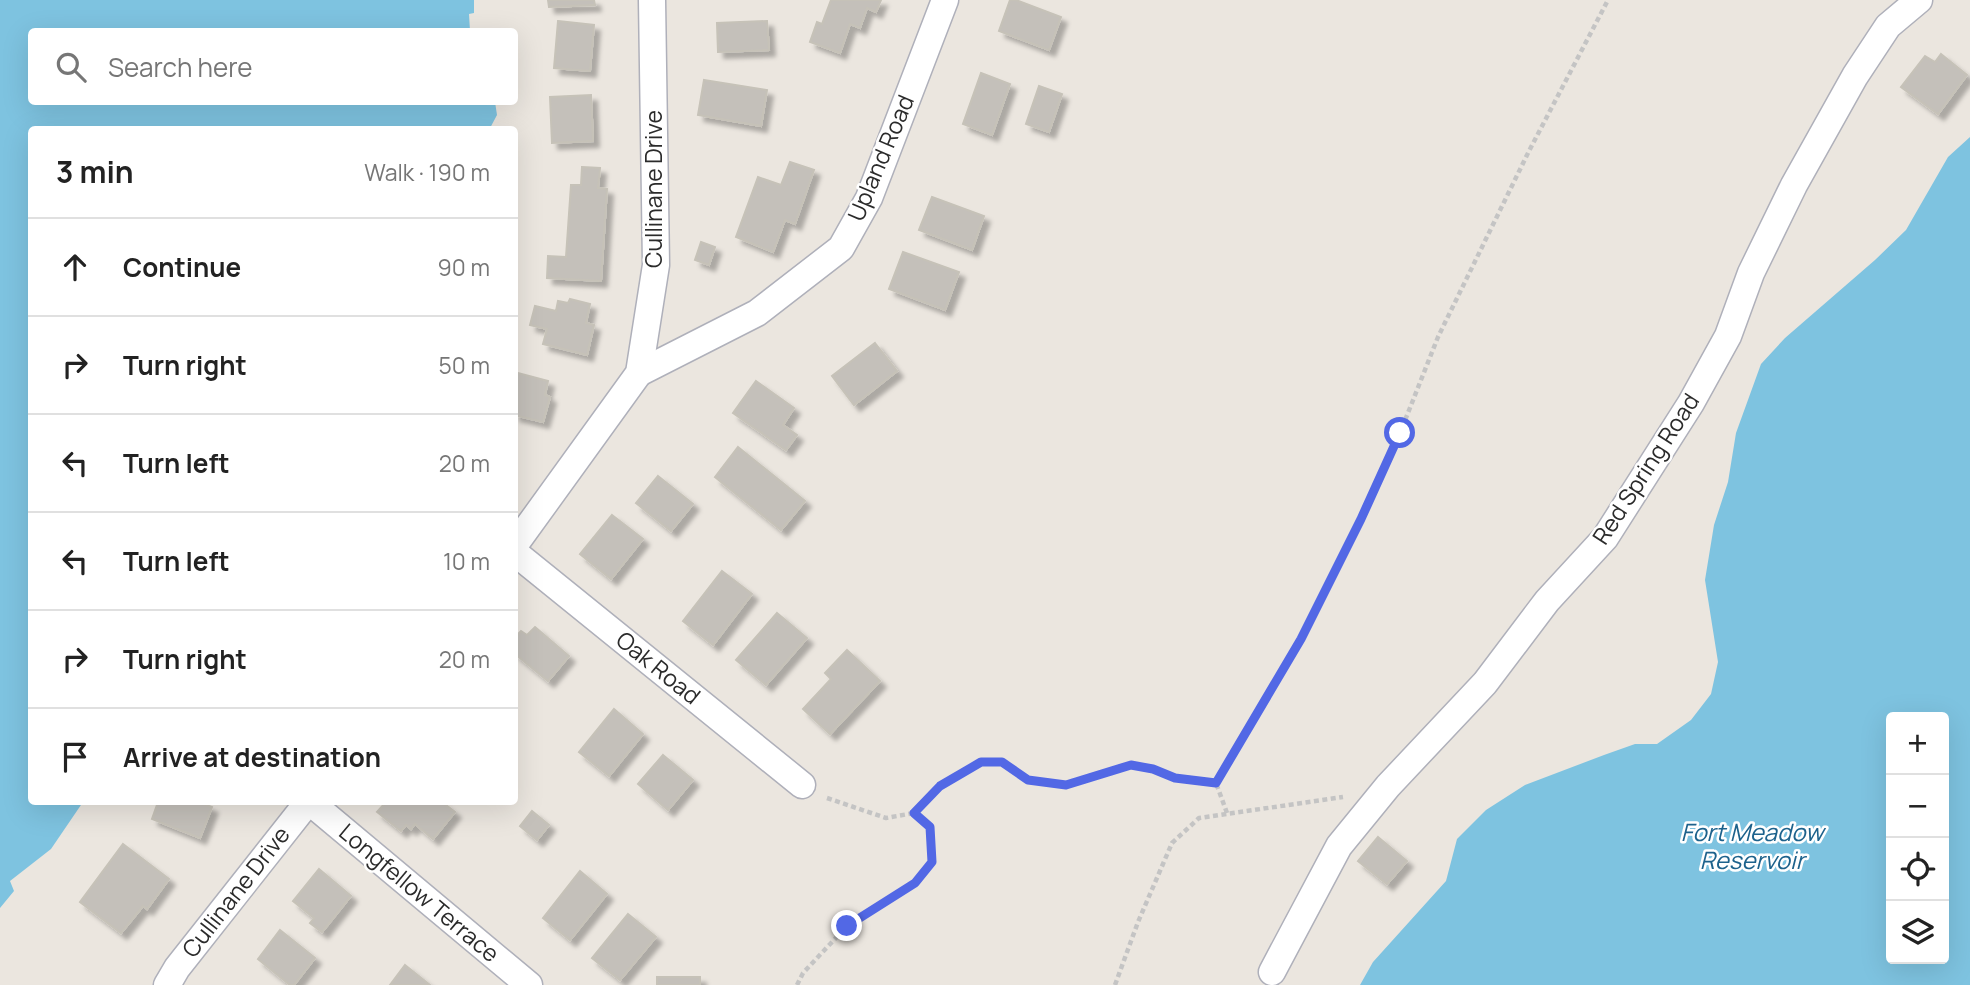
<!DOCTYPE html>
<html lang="en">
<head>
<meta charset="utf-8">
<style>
	:root { --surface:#fff; --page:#f2f2f2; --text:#222; --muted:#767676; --line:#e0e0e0 }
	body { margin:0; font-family:Manrope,sans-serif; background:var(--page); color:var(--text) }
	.controls { position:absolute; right:21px; bottom:21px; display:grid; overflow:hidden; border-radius:7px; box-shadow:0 7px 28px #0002 }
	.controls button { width:63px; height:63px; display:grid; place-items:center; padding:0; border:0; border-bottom:2px solid var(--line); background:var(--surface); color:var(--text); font:35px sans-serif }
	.stop { position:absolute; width:21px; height:21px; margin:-16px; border:5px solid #5268e5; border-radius:50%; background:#fff }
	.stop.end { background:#5268e5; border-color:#fff; box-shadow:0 2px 7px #0008 }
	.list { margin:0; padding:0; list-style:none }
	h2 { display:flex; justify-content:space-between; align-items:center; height:91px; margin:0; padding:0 28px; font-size:30px }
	h2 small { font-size:23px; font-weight:400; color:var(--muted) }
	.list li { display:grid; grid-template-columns:46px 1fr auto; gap:21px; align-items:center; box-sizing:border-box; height:98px; padding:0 28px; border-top:2px solid var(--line) }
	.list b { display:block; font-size:26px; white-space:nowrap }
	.list em { font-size:23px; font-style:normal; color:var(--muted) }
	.icon { flex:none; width:38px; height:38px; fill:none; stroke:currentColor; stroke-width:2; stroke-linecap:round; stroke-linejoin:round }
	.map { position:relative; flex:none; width:1970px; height:985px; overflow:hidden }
	.search { position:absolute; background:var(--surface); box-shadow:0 7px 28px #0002; left:28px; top:28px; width:490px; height:77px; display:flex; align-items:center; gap:18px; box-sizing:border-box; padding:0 24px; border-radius:7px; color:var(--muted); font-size:26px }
	.panel { position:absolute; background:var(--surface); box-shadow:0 7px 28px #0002; left:28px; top:126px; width:490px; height:679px; border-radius:7px }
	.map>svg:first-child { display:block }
</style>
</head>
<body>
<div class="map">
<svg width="1970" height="985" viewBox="0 0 1970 985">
	<defs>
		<filter id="shadow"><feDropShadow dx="6" dy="6" stdDeviation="2" flood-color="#0004"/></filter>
	</defs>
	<rect width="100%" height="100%" fill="#ebe6df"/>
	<g fill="#7ec3e0" fill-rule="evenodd">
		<polygon points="0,0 474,0 474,13 469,14 470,31 32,32 32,102 495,102 497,115 489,130 32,130 32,802 83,802 51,849 10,881 14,891 0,908"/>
		<path d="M 1970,137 L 1970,985 L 1360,985 L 1373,962 L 1446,881 L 1457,839 L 1486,810 L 1525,785 L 1604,755 L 1635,744 L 1657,744 L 1691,720 L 1711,694 L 1718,662 L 1705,580 L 1714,525 L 1728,482 L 1736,433 L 1761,364 L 1785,338 L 1875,260 L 1906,230 L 1948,157 ZM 1891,717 L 1944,717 L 1944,959 L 1891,959 Z"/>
	</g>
	<g fill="#c4c0ba" stroke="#c6c2b8" stroke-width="2" filter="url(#shadow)">
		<polygon points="548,0 594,0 595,5 549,7"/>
		<polygon points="831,0 881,0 876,12 867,8 860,28 850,24 840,53 810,42 817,22 822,24"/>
		<polygon points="1010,0 1016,0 1061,17 1049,50 999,31"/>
		<polygon points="558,21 594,25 590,71 554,68"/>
		<polygon points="767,21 769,50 718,52 717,23"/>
		<polygon points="1941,54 1967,75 1938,114 1901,87 1925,56 1935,62"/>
		<polygon points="981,73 1010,84 992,135 963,124"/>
		<polygon points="704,80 767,90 761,126 698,115"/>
		<polygon points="1039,86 1062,94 1049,132 1026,124"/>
		<polygon points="591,95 593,141 552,143 550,97"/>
		<polygon points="790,162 814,170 795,224 785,220 773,252 736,237 758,177 781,185"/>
		<polygon points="582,167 600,168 598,188 607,189 601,281 547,278 548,256 566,257 571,185 581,185"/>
		<polygon points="932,197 984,216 972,250 919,230"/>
		<polygon points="701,242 715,247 709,265 695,260"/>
		<polygon points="903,252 959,272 945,310 889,289"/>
		<polygon points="570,299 590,304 586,323 594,325 587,355 543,344 547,329 530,325 535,306 556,311 558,301 568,303"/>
		<polygon points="875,343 897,371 854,405 832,376"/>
		<polygon points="514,372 548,381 545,395 550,397 543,422 514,415"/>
		<polygon points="756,381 794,408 783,425 797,435 786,450 733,413"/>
		<polygon points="738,447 805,501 781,530 715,477"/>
		<polygon points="658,476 693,504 671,531 636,503"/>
		<polygon points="612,515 643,539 611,579 580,554"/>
		<polygon points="722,571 752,594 713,645 683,621"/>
		<polygon points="777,613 807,638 766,685 736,660"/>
		<polygon points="535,627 569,656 548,681 514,653 514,638 521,631 527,635"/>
		<polygon points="847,650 880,681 830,734 803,709 831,679 825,673"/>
		<polygon points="614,709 643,734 609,776 579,752"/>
		<polygon points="663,755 693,780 668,810 638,784"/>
		<polygon points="158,802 199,802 212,807 200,838 152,819"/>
		<polygon points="386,802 442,802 455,812 433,839 415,824 411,829 406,825 401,831 377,812"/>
		<polygon points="532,811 549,825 537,840 520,826"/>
		<polygon points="1378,837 1407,861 1387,884 1358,861"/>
		<polygon points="123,844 169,879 147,909 143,906 121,933 80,902"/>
		<polygon points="319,869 351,896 322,932 310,923 314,918 293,901"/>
		<polygon points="580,871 607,894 570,940 543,918"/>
		<polygon points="628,914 656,937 620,980 592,958"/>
		<polygon points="280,930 315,958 294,985 290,985 258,959"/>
		<polygon points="405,965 430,985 390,985"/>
		<rect x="657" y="977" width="43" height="8"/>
	</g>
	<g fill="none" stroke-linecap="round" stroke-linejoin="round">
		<g stroke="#afb0ba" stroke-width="29">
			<g id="street">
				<polyline points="639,373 757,313 841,248 869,198 945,0"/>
				<polyline points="514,546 639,373 656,265 652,0"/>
				<polyline points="514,552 802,785"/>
				<polyline points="310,802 529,985"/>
				<polyline points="1272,972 1339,846 1388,786 1485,683 1547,601 1605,538 1691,403 1728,336 1751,273 1794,185 1855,76 1888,26 1919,0"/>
				<polyline points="167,985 177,968 308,802"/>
			</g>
		</g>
		<g stroke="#c4c4c4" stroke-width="4.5" stroke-dasharray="5 3.5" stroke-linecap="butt">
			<polyline points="827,798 886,818 914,813 940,786 981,762 1002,763 1028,780 1066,785 1131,765 1153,769 1175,778 1216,783"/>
			<polyline points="1227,813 1216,783 1301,639 1361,519 1400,433 1438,337 1529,151 1608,0"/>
			<polyline points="797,985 803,973 847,926 915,883 932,861 930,827 914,813"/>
			<polyline points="1115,985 1138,922 1172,843 1199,818 1343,797"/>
		</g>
		<use href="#street" stroke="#fff" stroke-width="26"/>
	</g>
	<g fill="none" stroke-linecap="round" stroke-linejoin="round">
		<polyline stroke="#5268e5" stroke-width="9" points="847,926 915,883 932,862 930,827 914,813 940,786 981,762 1002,762 1028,780 1066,785 1131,765 1153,769 1175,778 1216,783 1301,639 1361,519 1400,433"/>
	</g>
	<g text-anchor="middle" stroke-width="5" stroke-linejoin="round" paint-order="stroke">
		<g font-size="23" fill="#2b2b2b" stroke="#fff">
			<text transform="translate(881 158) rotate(-67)" y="8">Upland Road</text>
			<text transform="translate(654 189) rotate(-90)" y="8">Cullinane Drive</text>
			<text transform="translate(1646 469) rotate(-57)" y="8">Red Spring Road</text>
			<text transform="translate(658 668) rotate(39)" y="8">Oak Road</text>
			<text transform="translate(236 892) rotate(-52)" y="8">Cullinane Drive</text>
			<text transform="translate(419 893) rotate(40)" y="8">Longfellow Terrace</text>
		</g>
		<g font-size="24" font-style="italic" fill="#1d628c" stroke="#fff">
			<text x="1752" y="841">Fort Meadow<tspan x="1752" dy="28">Reservoir</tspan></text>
		</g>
	</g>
</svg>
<div class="controls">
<button>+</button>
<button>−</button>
<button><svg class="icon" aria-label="locate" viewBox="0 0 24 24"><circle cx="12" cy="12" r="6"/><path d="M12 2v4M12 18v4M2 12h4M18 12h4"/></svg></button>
<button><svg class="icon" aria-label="layers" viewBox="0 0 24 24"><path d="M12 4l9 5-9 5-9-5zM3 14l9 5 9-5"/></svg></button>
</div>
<div class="stop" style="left:1400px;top:433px"></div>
<div class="stop end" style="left:847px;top:926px"></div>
<div class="search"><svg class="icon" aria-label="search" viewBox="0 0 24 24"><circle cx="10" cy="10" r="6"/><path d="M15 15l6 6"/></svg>Search here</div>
<section class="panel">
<h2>3 min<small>Walk · 190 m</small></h2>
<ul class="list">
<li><svg class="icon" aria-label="ahead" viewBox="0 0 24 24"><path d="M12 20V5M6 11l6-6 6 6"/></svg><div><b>Continue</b></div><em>90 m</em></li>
<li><svg class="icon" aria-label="right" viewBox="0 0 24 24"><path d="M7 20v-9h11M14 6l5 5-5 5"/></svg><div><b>Turn right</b></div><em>50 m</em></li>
<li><svg class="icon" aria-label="left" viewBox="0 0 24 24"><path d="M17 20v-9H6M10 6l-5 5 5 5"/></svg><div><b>Turn left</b></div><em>20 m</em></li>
<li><svg class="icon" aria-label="left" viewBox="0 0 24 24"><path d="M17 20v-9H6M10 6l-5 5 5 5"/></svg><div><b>Turn left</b></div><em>10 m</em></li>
<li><svg class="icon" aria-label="right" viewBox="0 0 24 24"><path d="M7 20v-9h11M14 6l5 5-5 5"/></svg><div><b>Turn right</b></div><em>20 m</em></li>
<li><svg class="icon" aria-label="arrive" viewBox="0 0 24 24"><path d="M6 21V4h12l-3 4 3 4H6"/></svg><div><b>Arrive at destination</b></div></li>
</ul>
</section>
</div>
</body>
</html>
